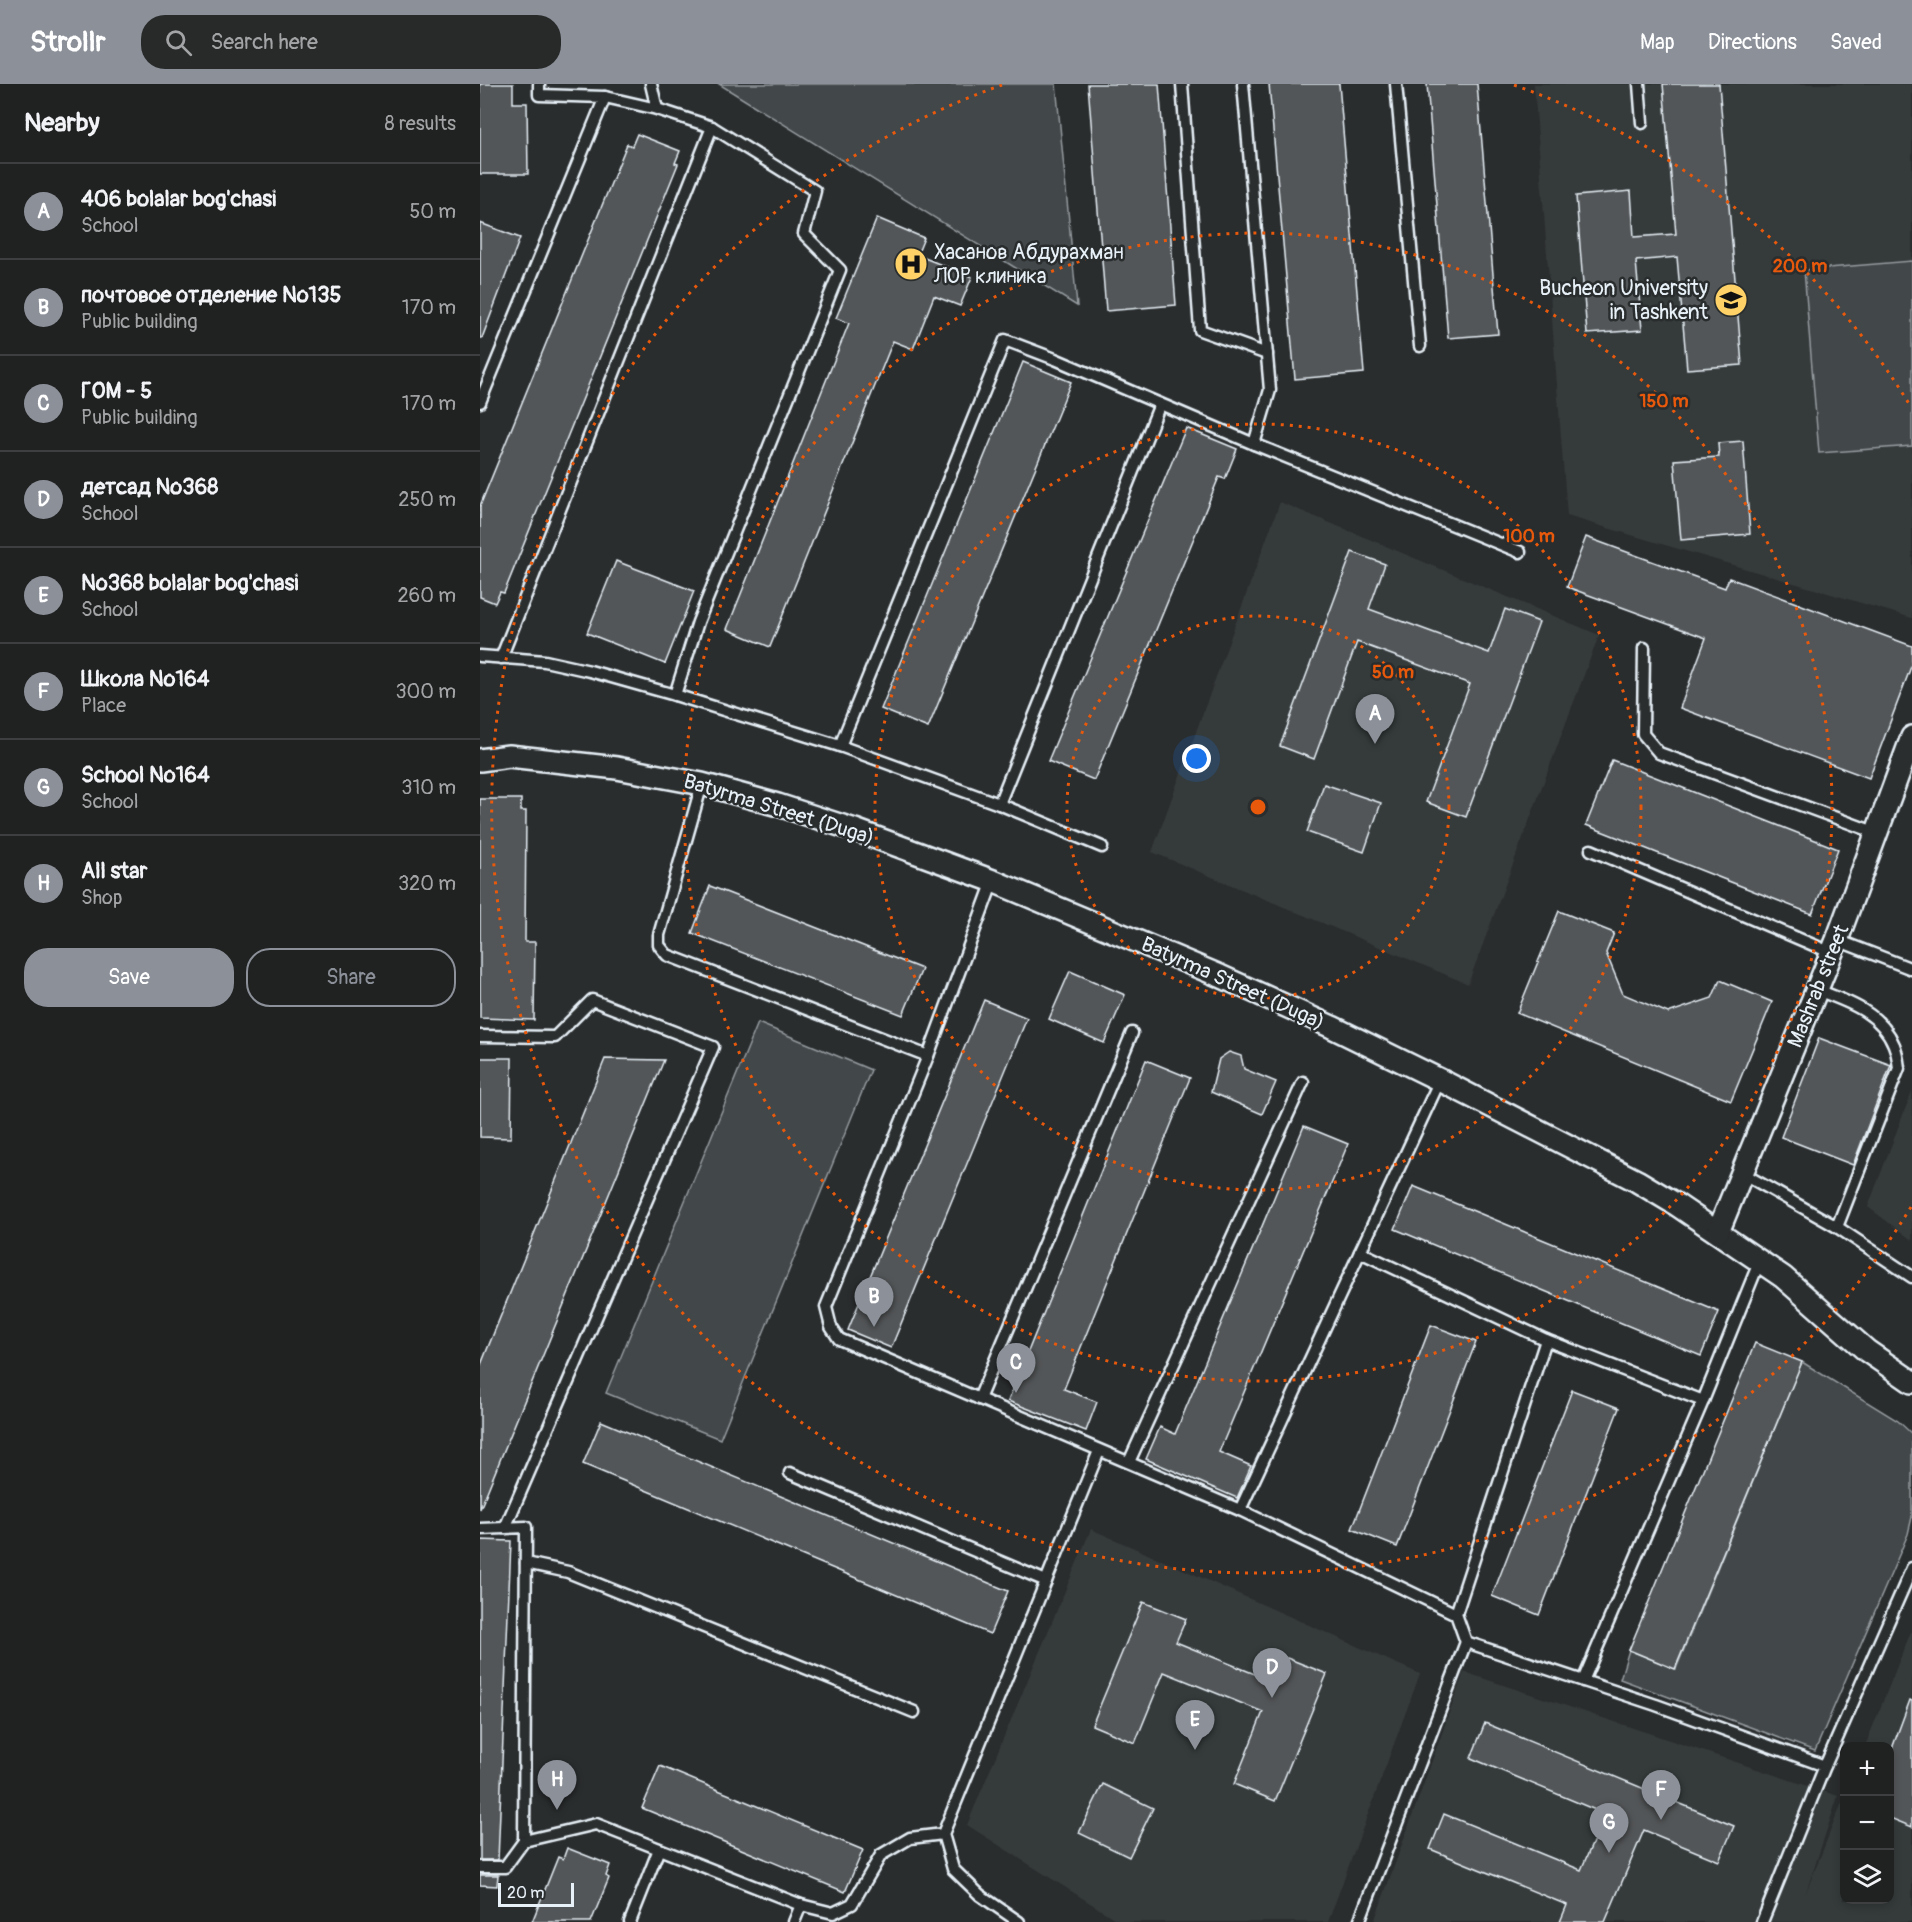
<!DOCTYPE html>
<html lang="en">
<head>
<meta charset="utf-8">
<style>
	:root { --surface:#202222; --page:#282a2a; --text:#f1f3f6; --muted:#a2a4a5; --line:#3d3f40; --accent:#8c9099 }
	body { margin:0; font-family:Pangolin,sans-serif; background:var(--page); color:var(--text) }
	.controls { position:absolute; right:18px; bottom:18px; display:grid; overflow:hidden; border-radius:12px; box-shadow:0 3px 9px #0003 }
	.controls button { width:54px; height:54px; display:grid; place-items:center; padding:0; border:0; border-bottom:2px solid var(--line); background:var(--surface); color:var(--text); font:30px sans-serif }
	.scale { position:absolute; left:18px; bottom:15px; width:76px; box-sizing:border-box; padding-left:6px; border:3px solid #e8f1f8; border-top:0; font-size:16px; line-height:21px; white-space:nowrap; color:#e8f1f8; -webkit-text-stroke:4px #2a2d2e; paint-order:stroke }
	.you { position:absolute; left:717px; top:675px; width:21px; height:21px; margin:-15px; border:4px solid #fff; border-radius:50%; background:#1a73e8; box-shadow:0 0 0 9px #1a73e833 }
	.badge { display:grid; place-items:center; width:39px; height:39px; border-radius:50%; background:var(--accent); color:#fff; font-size:20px; font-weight:700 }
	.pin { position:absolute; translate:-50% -50px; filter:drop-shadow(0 2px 3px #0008) }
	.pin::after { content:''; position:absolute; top:32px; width:21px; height:18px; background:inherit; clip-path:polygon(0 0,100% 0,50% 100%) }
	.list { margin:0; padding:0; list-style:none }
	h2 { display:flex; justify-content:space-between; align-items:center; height:78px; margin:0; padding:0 24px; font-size:26px }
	h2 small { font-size:20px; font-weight:400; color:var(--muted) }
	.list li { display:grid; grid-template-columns:39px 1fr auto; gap:18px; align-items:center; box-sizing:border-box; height:96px; padding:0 24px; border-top:2px solid var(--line) }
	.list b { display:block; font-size:22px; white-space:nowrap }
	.list p { margin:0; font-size:20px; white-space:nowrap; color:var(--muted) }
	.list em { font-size:20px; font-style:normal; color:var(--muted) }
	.actions { display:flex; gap:12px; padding:18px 24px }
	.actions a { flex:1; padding:14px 0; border:2px solid var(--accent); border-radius:24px; text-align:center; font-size:21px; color:var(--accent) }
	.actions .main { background:var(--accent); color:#fff }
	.icon { flex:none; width:33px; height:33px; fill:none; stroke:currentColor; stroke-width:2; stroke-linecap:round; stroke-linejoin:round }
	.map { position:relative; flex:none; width:1432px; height:1838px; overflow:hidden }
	header { display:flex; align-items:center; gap:36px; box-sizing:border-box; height:84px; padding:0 30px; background:var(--accent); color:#fff }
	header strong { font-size:28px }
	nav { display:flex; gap:33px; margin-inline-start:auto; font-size:21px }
	.search { width:420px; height:54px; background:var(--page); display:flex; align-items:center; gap:15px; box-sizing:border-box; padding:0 21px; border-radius:24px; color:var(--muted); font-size:22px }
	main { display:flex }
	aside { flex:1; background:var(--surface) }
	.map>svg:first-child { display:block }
</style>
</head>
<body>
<header>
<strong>Strollr</strong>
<div class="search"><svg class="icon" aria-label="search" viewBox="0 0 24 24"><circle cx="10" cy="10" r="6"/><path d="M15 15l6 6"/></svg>Search here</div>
<nav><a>Map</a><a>Directions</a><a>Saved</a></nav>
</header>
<main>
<aside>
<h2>Nearby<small>8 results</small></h2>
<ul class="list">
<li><span class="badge">A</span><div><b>406 bolalar bog'chasi</b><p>School</p></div><em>50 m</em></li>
<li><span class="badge">B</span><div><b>почтовое отделение №135</b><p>Public building</p></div><em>170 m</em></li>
<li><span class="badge">C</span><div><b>ГОМ - 5</b><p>Public building</p></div><em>170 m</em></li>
<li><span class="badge">D</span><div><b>детсад №368</b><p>School</p></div><em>250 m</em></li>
<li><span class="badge">E</span><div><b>№368 bolalar bog'chasi</b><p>School</p></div><em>260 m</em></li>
<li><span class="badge">F</span><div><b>Школа №164</b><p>Place</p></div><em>300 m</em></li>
<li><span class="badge">G</span><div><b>School №164</b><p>School</p></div><em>310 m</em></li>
<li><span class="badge">H</span><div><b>All star</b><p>Shop</p></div><em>320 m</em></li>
</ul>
<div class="actions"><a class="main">Save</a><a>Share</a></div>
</aside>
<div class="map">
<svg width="1432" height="1838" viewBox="0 0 1432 1838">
	<rect width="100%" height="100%" fill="#2a2d2e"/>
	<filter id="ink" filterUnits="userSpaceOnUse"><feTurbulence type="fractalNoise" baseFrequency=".0167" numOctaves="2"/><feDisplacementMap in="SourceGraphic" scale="12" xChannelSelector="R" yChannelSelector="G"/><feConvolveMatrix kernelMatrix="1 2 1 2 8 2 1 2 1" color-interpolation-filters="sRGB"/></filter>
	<g filter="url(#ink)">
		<g fill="#363a3b">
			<polygon points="1054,0 1432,0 1432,534 1087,432"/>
			<polygon points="800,418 1119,551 988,900 672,768"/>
			<polygon points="1432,1007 1432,1156 1388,1123"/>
			<polygon points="611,1445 940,1590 848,1838 640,1838 487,1741"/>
			<polygon points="1432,1545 1432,1838 894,1838 984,1588 1358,1712 1325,1811 1364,1713 1364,1816 1410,1816 1410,1662 1385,1662"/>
		</g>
		<g fill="#424648" stroke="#959ca0" stroke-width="1.5">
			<polygon points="239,0 576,0 597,222"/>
			<polygon points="1432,177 1432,362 1339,369 1324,186"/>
			<polygon points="278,939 391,986 240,1355 126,1309"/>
			<polygon points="1322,1278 1418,1337 1432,1350 1432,1433 1428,1450 1335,1667 1140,1595 1149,1566 1196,1585"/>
		</g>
		<g fill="#535759" stroke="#e8f1f8" stroke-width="1.5">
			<polygon points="0,0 33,0 33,19 47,19 48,90 0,90"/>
			<polygon points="608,0 679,0 696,221 626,227"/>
			<polygon points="789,0 859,0 884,289 815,295"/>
			<polygon points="947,0 997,0 1018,250 968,254"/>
			<polygon points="1183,0 1239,0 1262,281 1207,285 1197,173 1156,177 1162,246 1107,250 1096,112 1151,107 1154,153 1196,150"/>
			<polygon points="157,50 200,67 195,79 198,80 24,509 20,508 15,519 0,513 0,422 147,60 152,62"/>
			<polygon points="397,134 444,154 437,171 492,193 480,222 454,212 433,265 413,257 290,563 247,545 369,239 356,234"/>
			<polygon points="0,139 40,154 2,254 0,254"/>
			<polygon points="543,278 591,298 448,644 401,625"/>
			<polygon points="706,344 757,365 745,395 739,393 614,696 568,677"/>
			<polygon points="1263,357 1270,450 1201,456 1194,376 1239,373 1238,359"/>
			<polygon points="1106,453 1245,504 1249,494 1432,562 1432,580 1389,694 1200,624 1226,554 1087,503"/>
			<polygon points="872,468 905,480 889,525 1009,569 1025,525 1059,538 986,733 946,718 990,600 877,558 834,675 800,662"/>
			<polygon points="136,477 214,507 185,580 107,549"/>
			<polygon points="1132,676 1358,765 1332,830 1106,741"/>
			<polygon points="844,700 901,719 884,768 827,748"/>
			<polygon points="0,715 41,715 41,727 46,727 45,858 55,858 54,936 0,934"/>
			<polygon points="230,802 442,885 423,931 212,849"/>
			<polygon points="1079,827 1134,849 1126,869 1143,910 1188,929 1232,914 1240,896 1292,918 1251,1017 1037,929"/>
			<polygon points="590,887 645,911 624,959 569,935"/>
			<polygon points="504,916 547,934 411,1264 368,1246"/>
			<polygon points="1339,954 1411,981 1373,1081 1301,1053"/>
			<polygon points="749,968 761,972 764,985 796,998 782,1030 731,1008 739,975"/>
			<polygon points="0,974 32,974 31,1054 0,1053"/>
			<polygon points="125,975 184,976 0,1425 0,1283"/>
			<polygon points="666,976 710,994 584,1305 617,1318 606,1347 528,1317"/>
			<polygon points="824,1042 868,1060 739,1368 771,1382 757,1414 666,1375 680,1343 695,1350"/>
			<polygon points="933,1102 1239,1228 1221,1272 915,1145"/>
			<polygon points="951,1241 996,1258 917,1463 872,1445"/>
			<polygon points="1275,1259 1322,1278 1195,1585 1149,1566"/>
			<polygon points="1092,1306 1139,1324 1059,1531 1012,1512"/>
			<polygon points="121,1337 528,1507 510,1550 103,1380"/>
			<polygon points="0,1456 31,1457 18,1776 0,1776"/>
			<polygon points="663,1518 706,1535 696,1558 797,1599 807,1574 847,1590 795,1717 754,1700 783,1628 684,1588 655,1659 612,1641"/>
			<polygon points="1430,1616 1432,1617 1432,1743 1410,1734 1410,1670"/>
			<polygon points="1005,1639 1254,1742 1239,1777 1164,1746 1125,1838 1080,1838 1087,1821 950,1765 964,1730 1101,1786 1125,1730 991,1674"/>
			<polygon points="180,1682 383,1766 365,1808 162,1724"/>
			<polygon points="623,1700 673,1724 649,1773 599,1749"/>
			<polygon points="87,1764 130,1781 126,1792 129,1794 111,1838 52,1838 78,1773 83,1775"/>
			<polygon points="0,1791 18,1791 17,1802 0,1801"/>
		</g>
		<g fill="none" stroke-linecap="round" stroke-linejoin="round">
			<g stroke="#e8f1f8" stroke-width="15">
				<g id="service">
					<polyline points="59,0 59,11 125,13"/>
					<polyline points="171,0 177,25 232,43 335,107 324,150 360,186 218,538 195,611"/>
					<polyline points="702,0 720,246 787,270"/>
					<polyline points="763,0 790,306 774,360"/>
					<polyline points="916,0 940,262"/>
					<polyline points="1159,0 1162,39"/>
					<polyline points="0,318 125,13 177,25"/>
					<polyline points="1164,564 1163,650 1179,669 1397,749"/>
					<polyline points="0,572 65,577 110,587 195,611 360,662 519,720 622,763"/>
					<polyline points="21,574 232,43"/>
					<polyline points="360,662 525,256 575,275 774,360 1040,468"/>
					<polyline points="222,700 179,851 179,861 187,871 448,972"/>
					<polyline points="519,720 680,320"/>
					<polyline points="1111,766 1352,869"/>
					<polyline points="513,797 448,972 346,1223 351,1243 359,1255 760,1426"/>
					<polyline points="1357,856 1432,885"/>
					<path d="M 1337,906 C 1366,917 1401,928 1414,961 C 1417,968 1418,976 1419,984 L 1357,1143"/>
					<polyline points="0,952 75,953 112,916 233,963 25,1444"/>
					<polyline points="960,996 760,1426 976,1530 986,1558 1176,1621 1345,1682"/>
					<polyline points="1262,1089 1357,1143 1432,1193"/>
					<polyline points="880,1168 1066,1256 1223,1317 1280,1176"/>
					<polyline points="499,1315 652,949"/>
					<polyline points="649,1378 823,998"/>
					<polyline points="310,1389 566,1497"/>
					<polyline points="0,1445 46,1443 44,1757"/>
					<polyline points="46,1479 88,1488 434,1628"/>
					<polyline points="976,1530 1066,1256"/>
					<polyline points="1103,1597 1223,1317"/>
					<polyline points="463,1750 473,1785 500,1811 539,1838"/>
					<polyline points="0,1783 25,1783 44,1757 116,1740 321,1821 353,1829 372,1820 401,1771 430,1754 463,1750 619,1367"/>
					<polyline points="150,1838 179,1765"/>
					<polyline points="314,1838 321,1821"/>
					<polyline points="879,1838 986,1558"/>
					<polyline points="1282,1838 1345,1682 1432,1484"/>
				</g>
			</g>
			<g stroke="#e8f1f8" stroke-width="26">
				<g id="minor">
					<polyline points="0,676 29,672 137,684 222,700 298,721 375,746 513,797 740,892 852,943 960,996 1157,1097 1197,1121 1303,1193 1387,1267 1432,1298"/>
					<polyline points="1238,1148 1357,856 1432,653"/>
				</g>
			</g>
			<use href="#service" stroke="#2a2d2e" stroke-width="10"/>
			<use href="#minor" stroke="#2a2d2e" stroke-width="21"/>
		</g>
	</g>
	<g fill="none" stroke="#e8590c" stroke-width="3" stroke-dasharray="3 6">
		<circle cx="778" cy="723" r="191"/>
		<circle cx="778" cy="723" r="383"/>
		<circle cx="778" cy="723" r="574"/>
		<path d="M1431 1123A766 766 0 1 1 522 1M1034 1A766 766 0 0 1 1431 323"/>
	</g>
	<defs>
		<g id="hospital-disc" transform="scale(1.725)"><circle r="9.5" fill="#ffd166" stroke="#2a2d2e"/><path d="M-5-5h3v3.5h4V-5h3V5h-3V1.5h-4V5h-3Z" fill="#111"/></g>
		<g id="university-disc" transform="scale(1.725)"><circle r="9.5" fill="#ffd166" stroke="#2a2d2e"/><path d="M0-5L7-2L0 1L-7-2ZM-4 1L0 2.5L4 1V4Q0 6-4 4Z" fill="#111"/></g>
	</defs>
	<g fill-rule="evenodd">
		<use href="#hospital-disc" x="431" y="180"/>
		<use href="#university-disc" x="1251" y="216"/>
	</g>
	<g text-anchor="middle" stroke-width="5" stroke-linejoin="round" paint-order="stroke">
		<g font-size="21" fill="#e8f1f8" stroke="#2a2d2e" text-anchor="start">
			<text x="454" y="175">Хасанов Абдурахман<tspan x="454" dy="24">ЛОР клиника</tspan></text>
			<text x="1228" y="211" text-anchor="end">Bucheon University<tspan x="1228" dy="24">in Tashkent</tspan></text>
		</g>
		<g font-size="21" fill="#e8f1f8" stroke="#2a2d2e">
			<text transform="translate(299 725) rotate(17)" y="7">Batyrma Street (Duga)</text>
			<text transform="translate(753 899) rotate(24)" y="7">Batyrma Street (Duga)</text>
			<text transform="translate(1338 902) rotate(-68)" y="7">Mashrab street</text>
		</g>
	</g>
	<circle cx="778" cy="723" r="9" fill="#e8590c" stroke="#2a2d2e" stroke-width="3"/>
	<g font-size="18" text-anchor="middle" font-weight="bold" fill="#e8590c" stroke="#2a2d2e" stroke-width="5" stroke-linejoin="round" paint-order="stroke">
		<text x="1320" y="188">200 m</text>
		<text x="1184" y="323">150 m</text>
		<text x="1049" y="458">100 m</text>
		<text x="913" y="594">50 m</text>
	</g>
</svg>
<div class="controls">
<button>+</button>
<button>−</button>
<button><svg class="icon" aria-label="layers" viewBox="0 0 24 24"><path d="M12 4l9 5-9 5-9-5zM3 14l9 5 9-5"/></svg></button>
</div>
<div class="scale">20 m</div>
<div class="you"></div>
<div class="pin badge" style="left:895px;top:660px">A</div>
<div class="pin badge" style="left:394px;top:1243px">B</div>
<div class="pin badge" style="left:536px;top:1309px">C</div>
<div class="pin badge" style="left:792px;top:1614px">D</div>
<div class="pin badge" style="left:715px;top:1666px">E</div>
<div class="pin badge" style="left:1181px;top:1736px">F</div>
<div class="pin badge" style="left:1129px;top:1769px">G</div>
<div class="pin badge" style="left:77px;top:1726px">H</div>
</div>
</main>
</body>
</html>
